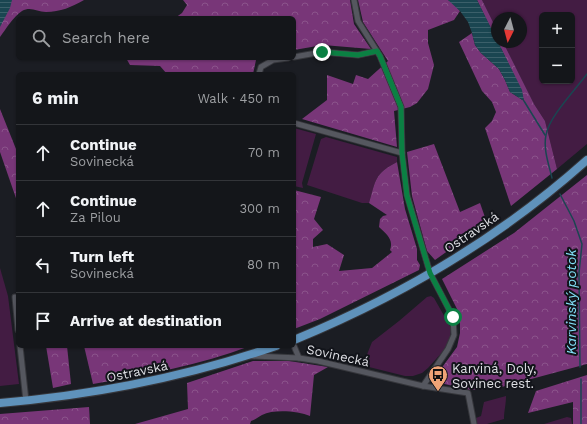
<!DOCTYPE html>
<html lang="en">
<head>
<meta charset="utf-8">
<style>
	:root { --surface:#14161a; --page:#212327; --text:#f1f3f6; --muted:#9d9fa2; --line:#333539 }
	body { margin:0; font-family:"Work Sans",sans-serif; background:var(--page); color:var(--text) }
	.controls { position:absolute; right:12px; top:12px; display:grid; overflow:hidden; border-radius:6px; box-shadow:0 1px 3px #0004 }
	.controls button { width:36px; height:36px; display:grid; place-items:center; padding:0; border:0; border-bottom:1px solid var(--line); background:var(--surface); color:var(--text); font:20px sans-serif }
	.compass { position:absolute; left:491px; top:12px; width:36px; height:36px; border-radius:50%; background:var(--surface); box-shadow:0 1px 3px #0004; rotate:186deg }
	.stop { position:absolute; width:12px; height:12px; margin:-9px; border:3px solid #0b8043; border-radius:50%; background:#fff }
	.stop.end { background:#0b8043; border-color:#fff; box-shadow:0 1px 4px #0008 }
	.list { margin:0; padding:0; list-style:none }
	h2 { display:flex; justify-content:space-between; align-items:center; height:52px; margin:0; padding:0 16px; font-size:17px }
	h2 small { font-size:13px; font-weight:400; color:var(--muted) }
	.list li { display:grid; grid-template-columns:26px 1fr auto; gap:12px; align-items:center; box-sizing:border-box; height:56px; padding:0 16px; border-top:1px solid var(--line) }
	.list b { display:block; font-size:15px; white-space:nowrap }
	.list p { margin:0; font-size:13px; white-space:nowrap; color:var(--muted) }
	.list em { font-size:13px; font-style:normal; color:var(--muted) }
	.icon { flex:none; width:22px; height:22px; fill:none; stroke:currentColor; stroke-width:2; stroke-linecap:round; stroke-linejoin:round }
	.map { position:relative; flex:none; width:587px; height:424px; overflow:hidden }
	.search { position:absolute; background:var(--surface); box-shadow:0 1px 3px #0004; left:16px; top:16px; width:280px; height:44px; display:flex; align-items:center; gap:10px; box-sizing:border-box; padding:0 14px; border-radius:6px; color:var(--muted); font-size:15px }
	.panel { position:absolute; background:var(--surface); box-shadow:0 1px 3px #0004; left:16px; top:72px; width:280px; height:276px; border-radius:6px }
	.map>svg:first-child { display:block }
</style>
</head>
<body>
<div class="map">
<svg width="587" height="424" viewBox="0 0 587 424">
	<defs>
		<pattern id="forest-crowns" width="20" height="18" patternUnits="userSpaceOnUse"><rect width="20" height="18" fill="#783678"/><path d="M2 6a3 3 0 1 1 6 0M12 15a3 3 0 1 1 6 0" fill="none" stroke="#8b538b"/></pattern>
		<pattern id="water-rules" width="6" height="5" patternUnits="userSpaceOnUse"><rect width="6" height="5" fill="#1a4651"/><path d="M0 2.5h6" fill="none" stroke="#3b606a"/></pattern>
	</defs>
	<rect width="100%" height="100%" fill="#1b1d23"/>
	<g fill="#431c43" fill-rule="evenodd">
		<path d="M 482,0 L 587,0 L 587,144 L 557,169 L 545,121 L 534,104 L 503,42 L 521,42 L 521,18 L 497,18 L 497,30 ZM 542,15 L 572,15 L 572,81 L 542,81 Z"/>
		<polygon points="294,128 316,134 302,183 303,188 294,186"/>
		<path d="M 326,137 L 397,157 L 397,162 C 374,174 376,180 369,203 L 362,203 L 307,185 L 321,139 Z"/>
		<polygon points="0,268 8,296 19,384 0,386"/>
		<polygon points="431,296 434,298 451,328 450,339 445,349 428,368 422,373 413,376 405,376 369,367 364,362 372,342 399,321 427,297"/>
		<path d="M 506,396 C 506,405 504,411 504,419 L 487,424 L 477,424 L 476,418 L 481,416 L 484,402 Z"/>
		<polygon points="567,417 571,418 572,424 544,424"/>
	</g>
	<g fill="url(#forest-crowns)">
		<path d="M 0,0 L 84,0 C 72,7 60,12 46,12 C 37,12 31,6 22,11 C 13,17 6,29 0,37 Z"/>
		<polygon points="183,0 350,0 354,24 371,49 323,45 294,50 294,18 175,18 182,13 187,5"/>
		<polygon points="358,0 448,0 452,2 460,11 454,20 428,30 428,43 434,65 428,89 417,103 410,107 394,111 397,147 302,119 327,100 327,75 353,84 356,75 368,79 388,61 363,22"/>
		<polygon points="477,0 482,0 497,30 497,41"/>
		<polygon points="472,33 475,45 481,53 499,69 505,80 510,92 524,101 521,90 498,42 503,42 534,104 545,121 557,169 511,206 485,128 492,121 496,112 492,102 482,91 459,42"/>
		<polygon points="126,58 261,58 256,60 253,74 167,74 160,66 130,65"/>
		<polygon points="0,109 18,154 18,204 0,152"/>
		<polygon points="434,144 460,212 480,203 487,223 435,260 427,251 412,196 407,152"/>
		<path d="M 397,162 L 405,209 L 417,249 L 417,260 L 420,265 L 419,270 L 320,319 L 294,329 L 294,190 L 321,197 L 314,219 L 323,230 L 313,239 L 313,247 L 327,244 L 344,255 L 339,271 L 372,268 L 392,252 L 390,250 C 394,239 386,234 379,227 L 380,219 L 383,216 L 387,215 L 369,203 C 376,180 374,174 397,162 Z"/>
		<polygon points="587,175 587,364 498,388 470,390 432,381 457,347 460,333 460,315 442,279 514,233"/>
		<polygon points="46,346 67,346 71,384 53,388"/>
		<path d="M 84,346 L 250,346 C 200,365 146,375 93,384 Z"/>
		<path d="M 253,361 L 289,361 L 328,367 L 314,375 L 310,416 C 298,411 274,409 262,415 C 258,417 255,420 251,421 L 250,424 L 135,424 L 188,409 L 187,383 Z"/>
		<polygon points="587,375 587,424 573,424 573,402 528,413 536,391"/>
		<polygon points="89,407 90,424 0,424 0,414"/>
	</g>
	<g fill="url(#water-rules)">
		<polygon points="0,0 12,0 10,8 0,27"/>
		<polygon points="448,0 477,0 522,90 524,101 510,92 505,80 499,69 481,53 475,45 472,33 468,22 460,11"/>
	</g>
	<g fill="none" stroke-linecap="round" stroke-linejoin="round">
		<g stroke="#1a4651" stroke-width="1.5">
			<polyline points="524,101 545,135"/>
			<path d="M 552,178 C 549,165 543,149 546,135 C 549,117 575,90 587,74"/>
			<polyline points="560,194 574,221 582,244 579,273 580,367"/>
			<polyline points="581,379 581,424"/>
		</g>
		<g stroke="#36373c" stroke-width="7">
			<g id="minor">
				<polyline points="354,0 358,21 380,56 401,107 402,153 407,195 430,273 453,317 454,335 448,349 423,386"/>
				<polyline points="294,57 322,52 358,55 377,51"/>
				<polyline points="259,74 261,67 273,60 288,58"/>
				<polyline points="294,123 402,153"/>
				<polyline points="15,297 18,330"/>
				<polyline points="20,346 26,401"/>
				<polyline points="294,346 299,358"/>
				<polyline points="252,356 299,358 318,361 423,386 468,393 474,424"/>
			</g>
		</g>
		<g stroke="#36373c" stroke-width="10">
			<g id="primary">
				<path d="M 294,340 C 401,296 501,237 587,160"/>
				<path d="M 0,403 C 94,395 186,377 276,346"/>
			</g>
		</g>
		<use href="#minor" stroke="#55575f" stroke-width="5"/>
		<use href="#primary" stroke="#5f92bb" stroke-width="8"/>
	</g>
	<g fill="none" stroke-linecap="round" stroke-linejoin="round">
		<polyline stroke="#0b8043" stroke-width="5" points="322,52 358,55 377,51 380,56 401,107 402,153 407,196 430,273 453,317"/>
	</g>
	<defs>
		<g id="bus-pin" transform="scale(1)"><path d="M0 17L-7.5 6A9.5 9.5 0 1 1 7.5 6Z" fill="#efa376" stroke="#12141a"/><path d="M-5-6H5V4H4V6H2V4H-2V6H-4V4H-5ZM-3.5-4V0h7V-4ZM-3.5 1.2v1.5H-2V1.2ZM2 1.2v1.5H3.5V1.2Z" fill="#111"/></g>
	</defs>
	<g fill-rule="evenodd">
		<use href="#bus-pin" x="438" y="375"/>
	</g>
	<g text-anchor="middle" stroke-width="4" stroke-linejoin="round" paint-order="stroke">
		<g font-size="13" fill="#dedfe4" stroke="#12141a">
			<text transform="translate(471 232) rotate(-34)" y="5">Ostravská</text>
			<text transform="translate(338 355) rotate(12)" y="5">Sovinecká</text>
			<text transform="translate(137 371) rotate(-12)" y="5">Ostravská</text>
		</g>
		<g font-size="13" fill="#dedfe4" stroke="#12141a" text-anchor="start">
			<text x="452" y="373">Karviná, Doly,<tspan x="452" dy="15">Sovinec rest.</tspan></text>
		</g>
		<g font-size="14" font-style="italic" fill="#82e0f7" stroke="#12141a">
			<text transform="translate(571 302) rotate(-90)" y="5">Karvinský potok</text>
		</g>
	</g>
</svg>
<div class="controls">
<button>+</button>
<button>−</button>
</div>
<svg class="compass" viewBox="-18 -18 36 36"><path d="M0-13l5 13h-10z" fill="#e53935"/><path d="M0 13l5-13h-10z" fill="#9d9fa2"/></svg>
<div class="stop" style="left:453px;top:317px"></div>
<div class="stop end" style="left:322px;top:52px"></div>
<div class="search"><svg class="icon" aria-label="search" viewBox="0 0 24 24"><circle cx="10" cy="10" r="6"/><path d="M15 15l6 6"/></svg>Search here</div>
<section class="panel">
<h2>6 min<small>Walk · 450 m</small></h2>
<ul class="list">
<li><svg class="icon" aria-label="ahead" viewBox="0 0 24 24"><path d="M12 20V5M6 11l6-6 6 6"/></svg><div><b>Continue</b><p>Sovinecká</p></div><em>70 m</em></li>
<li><svg class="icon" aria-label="ahead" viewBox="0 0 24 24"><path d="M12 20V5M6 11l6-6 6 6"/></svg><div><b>Continue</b><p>Za Pilou</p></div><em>300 m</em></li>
<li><svg class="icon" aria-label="left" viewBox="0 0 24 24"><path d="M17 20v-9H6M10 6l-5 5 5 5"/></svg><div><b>Turn left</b><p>Sovinecká</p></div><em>80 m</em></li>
<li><svg class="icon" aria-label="arrive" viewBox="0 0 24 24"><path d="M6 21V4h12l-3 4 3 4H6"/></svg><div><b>Arrive at destination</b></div></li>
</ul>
</section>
</div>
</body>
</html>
